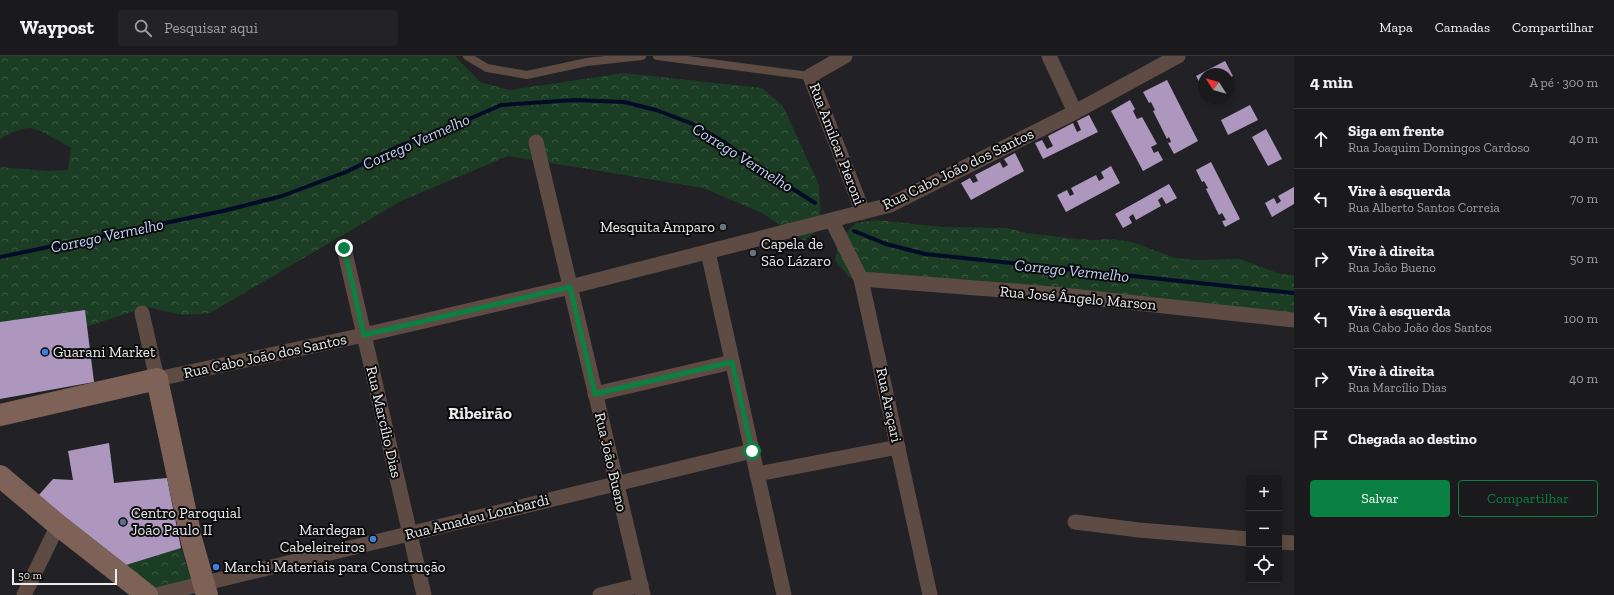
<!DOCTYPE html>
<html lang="pt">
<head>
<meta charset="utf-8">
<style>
	:root { --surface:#1a191c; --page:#232225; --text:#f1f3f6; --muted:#9fa0a3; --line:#38383b; --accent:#0b8043 }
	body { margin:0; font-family:"Zilla Slab",serif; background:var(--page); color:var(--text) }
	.controls { position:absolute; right:12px; bottom:12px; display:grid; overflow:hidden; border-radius:4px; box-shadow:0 2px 10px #0003 }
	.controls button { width:36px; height:36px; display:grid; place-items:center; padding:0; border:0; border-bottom:1px solid var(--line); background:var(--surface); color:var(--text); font:20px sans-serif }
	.compass { position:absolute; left:1198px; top:12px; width:36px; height:36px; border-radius:50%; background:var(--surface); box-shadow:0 2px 10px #0003; rotate:306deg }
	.scale { position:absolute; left:12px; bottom:10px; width:105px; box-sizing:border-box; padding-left:4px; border:2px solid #ecebee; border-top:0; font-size:11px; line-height:14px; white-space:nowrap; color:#ecebee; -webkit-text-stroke:3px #0b0b0c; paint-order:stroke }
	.stop { position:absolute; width:12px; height:12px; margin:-9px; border:3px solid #0b8043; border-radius:50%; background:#fff }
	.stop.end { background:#0b8043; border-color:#fff; box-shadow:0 1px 4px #0008 }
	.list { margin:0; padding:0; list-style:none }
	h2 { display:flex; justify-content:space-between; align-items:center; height:52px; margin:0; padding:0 16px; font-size:17px }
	h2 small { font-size:13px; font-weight:400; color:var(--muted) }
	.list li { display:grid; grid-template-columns:26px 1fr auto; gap:12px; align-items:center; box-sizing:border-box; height:60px; padding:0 16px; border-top:1px solid var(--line) }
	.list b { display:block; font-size:15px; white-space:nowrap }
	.list p { margin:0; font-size:13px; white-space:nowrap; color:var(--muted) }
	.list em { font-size:13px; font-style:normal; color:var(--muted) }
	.actions { display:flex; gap:8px; padding:12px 16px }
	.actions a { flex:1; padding:9px 0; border:1px solid var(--accent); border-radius:4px; text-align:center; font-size:14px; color:var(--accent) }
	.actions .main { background:var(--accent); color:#fff }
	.icon { flex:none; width:22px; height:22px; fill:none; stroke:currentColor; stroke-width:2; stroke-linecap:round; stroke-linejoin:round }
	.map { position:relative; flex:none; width:1294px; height:539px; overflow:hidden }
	header { display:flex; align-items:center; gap:24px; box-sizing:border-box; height:56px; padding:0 20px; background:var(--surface); border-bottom:1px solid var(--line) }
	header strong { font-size:19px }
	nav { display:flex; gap:22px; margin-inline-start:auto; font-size:14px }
	.search { width:280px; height:36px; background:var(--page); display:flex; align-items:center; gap:10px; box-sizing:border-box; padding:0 14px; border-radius:4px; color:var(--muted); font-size:15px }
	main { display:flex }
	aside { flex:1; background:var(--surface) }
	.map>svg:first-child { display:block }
</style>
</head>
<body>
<header>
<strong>Waypost</strong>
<div class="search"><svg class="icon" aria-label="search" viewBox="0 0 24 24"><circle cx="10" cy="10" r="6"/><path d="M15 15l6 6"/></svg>Pesquisar aqui</div>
<nav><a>Mapa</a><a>Camadas</a><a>Compartilhar</a></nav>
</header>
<main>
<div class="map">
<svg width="1294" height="539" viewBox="0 0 1294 539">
	<defs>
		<pattern id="forest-crowns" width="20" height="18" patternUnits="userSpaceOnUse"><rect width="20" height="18" fill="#1b3d24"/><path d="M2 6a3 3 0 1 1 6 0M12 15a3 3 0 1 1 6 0" fill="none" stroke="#3c5944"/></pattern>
	</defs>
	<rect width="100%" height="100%" fill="#222125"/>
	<g fill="url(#forest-crowns)">
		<path d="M 0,0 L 455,0 L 480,26 L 510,34 L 624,17 L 762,32 L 783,50 L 819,129 L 821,171 L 804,185 L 762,157 L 703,132 L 508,100 L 401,145 L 210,257 L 183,259 L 147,251 L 79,273 L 0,271 L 0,111 L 47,115 L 68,114 L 71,92 C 62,87 40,73 30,72 C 21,72 8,78 0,83 Z"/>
		<polygon points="877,164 942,171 1006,172 1027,177 1070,182 1092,184 1113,183 1135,187 1175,202 1197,204 1240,203 1280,218 1294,219 1294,260 869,227 849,221 835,204 840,183 856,167"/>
		<polygon points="181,492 191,524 153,534 126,509"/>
	</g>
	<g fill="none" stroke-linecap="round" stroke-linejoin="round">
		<g stroke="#020c29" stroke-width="4">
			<polyline points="854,175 886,188 925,198 1294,237"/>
			<polyline points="0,201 223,155 282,140 346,116 399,90 460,67 501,49 575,44 624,46 656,54 693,68 724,86 763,114 815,147"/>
		</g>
	</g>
	<g fill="#ae97bf">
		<polygon points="1225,5 1233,20 1228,23 1228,18 1204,18 1204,35 1196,20"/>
		<polygon points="1167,24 1198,85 1174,98 1168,87 1171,86 1169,81 1167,83 1153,55 1155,54 1151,46 1149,47 1143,36"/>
		<polygon points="1130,44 1135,53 1133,55 1137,63 1142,61 1157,88 1151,91 1154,97 1158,95 1163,104 1143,115 1111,55"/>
		<polygon points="1250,49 1258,64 1228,79 1221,64"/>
		<polygon points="1089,59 1098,76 1043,103 1035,87 1042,84 1047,93 1053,90 1048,80 1073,67 1077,76 1081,74 1077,65"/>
		<polygon points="1266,73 1282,103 1268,110 1252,81"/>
		<polygon points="1015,97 1024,115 971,144 961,127 970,122 973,127 978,125 975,119 1000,106 1003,112 1008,109 1004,103"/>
		<polygon points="1211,106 1240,163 1225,171 1222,165 1226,164 1222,157 1219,159 1206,133 1208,132 1204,125 1202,126 1196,114"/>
		<polygon points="1111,110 1120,127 1066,156 1057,139 1067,134 1070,140 1074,138 1071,132 1096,119 1099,125 1104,122 1101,116"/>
		<polygon points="1169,128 1177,142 1166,148 1162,141 1158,144 1161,150 1136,164 1133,158 1129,161 1132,167 1123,172 1115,158"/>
		<polygon points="1294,131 1294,148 1272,161 1265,147 1274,142 1277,148 1281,145 1278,140"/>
		<polygon points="85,254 94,326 0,343 0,266"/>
		<polygon points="109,387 114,427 167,422 181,492 126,509 38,440 53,423 73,424 68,395"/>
	</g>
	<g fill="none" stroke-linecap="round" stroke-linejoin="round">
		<g stroke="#5e4b44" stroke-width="8">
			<polyline points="467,0 487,12 527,19 587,6 642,0"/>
			<polyline points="657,0 810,20"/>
		</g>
		<g stroke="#5e4b44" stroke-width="15">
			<polyline points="845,0 810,20 863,156"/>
			<polyline points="1049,0 1075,56"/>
			<polyline points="536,86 643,539"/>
			<polyline points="832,165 861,223 930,539"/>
			<polyline points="344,192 424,539"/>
			<polyline points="708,196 784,539"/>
			<polyline points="861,223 1053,238 1294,264"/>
			<polyline points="142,257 157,323 364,279 570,231 890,149 1075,56 1178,0"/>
			<polyline points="595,338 732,306"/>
			<polyline points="757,418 898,391"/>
			<polyline points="1075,466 1139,474 1249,483"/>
			<polyline points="1279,486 1294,487"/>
			<polyline points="24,539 58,469"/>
			<polyline points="156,539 752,395"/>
			<polyline points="600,539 641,529"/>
		</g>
		<g stroke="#7f6257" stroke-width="22">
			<polyline points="0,359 157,323 192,486 207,539"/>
			<polyline points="0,420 58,469 147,539"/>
		</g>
	</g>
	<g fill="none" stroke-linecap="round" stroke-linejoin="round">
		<polyline stroke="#0b8043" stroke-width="5" points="344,192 364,279 570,231 595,338 732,306 752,395"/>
	</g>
	<g fill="#6b7280" stroke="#0b0b0c" stroke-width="1.5">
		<circle cx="723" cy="171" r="4"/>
		<circle cx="753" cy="197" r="4"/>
	</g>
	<g fill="#3f7fe0" stroke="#0b0b0c" stroke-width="1.5">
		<circle cx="45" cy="296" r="4"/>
		<circle cx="373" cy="483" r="4"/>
		<circle cx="216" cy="511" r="4"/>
	</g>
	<circle fill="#5c6f8a" stroke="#0b0b0c" stroke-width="1.5" cx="123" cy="466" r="4"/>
	<g text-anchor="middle" stroke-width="4" stroke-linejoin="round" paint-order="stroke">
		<g font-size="15" fill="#ecebee" stroke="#0b0b0c">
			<text transform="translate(837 88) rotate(69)" y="5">Rua Amilcar Pieroni</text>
			<text transform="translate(958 113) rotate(-26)" y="5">Rua Cabo João dos Santos</text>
			<text transform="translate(1078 242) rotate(5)" y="5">Rua José Ângelo Marson</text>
			<text transform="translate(265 300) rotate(-12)" y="5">Rua Cabo João dos Santos</text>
			<text transform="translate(889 349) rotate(78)" y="5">Rua Araçari</text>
			<text transform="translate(384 366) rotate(77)" y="5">Rua Marcílio Dias</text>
			<text transform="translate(611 406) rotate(77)" y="5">Rua João Bueno</text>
			<text transform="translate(477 461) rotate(-14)" y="5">Rua Amadeu Lombardi</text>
		</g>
		<g font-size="15" fill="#ecebee" stroke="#0b0b0c" text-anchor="start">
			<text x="715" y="176" text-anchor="end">Mesquita Amparo</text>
			<text x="761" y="193">Capela de<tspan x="761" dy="17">São Lázaro</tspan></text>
			<text x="53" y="301">Guarani Market</text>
			<text x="131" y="462">Centro Paroquial<tspan x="131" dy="17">João Paulo II</tspan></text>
			<text x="365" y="479" text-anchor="end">Mardegan<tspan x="365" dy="17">Cabeleireiros</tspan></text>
			<text x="224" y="516">Marchi Materiais para Construção</text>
		</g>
		<g font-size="16" font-style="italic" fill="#c0d4f9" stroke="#0b0b0c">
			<text transform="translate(416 85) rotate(-24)" y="6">Corrego Vermelho</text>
			<text transform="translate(743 101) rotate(32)" y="6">Corrego Vermelho</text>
			<text transform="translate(107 179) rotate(-12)" y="6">Corrego Vermelho</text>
			<text transform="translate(1072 214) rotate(6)" y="6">Corrego Vermelho</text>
		</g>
		<g font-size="17" font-weight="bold" fill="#ecebee" stroke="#0b0b0c">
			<text x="480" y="363">Ribeirão</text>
		</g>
	</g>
</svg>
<div class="controls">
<button>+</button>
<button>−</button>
<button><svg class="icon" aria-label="locate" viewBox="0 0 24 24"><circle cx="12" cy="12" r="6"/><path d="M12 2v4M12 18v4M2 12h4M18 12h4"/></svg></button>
</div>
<svg class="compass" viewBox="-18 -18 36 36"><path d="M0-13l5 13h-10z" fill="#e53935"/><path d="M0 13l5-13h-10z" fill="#9fa0a3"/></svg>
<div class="scale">50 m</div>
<div class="stop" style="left:752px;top:395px"></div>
<div class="stop end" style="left:344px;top:192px"></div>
</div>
<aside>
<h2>4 min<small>A pé · 300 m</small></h2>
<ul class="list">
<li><svg class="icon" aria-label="ahead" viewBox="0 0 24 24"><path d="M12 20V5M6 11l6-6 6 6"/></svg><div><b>Siga em frente</b><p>Rua Joaquim Domingos Cardoso</p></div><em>40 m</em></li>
<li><svg class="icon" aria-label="left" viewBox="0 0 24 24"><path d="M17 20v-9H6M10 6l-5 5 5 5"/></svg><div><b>Vire à esquerda</b><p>Rua Alberto Santos Correia</p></div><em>70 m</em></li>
<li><svg class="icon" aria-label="right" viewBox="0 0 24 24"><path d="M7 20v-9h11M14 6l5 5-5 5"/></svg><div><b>Vire à direita</b><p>Rua João Bueno</p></div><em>50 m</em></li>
<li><svg class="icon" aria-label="left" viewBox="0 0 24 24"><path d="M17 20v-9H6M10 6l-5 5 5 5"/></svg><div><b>Vire à esquerda</b><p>Rua Cabo João dos Santos</p></div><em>100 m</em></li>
<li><svg class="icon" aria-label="right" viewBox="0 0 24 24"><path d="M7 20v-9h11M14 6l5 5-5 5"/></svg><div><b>Vire à direita</b><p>Rua Marcílio Dias</p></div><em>40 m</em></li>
<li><svg class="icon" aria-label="arrive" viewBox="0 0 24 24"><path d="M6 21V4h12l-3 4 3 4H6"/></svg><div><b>Chegada ao destino</b></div></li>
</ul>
<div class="actions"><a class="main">Salvar</a><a>Compartilhar</a></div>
</aside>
</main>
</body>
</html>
